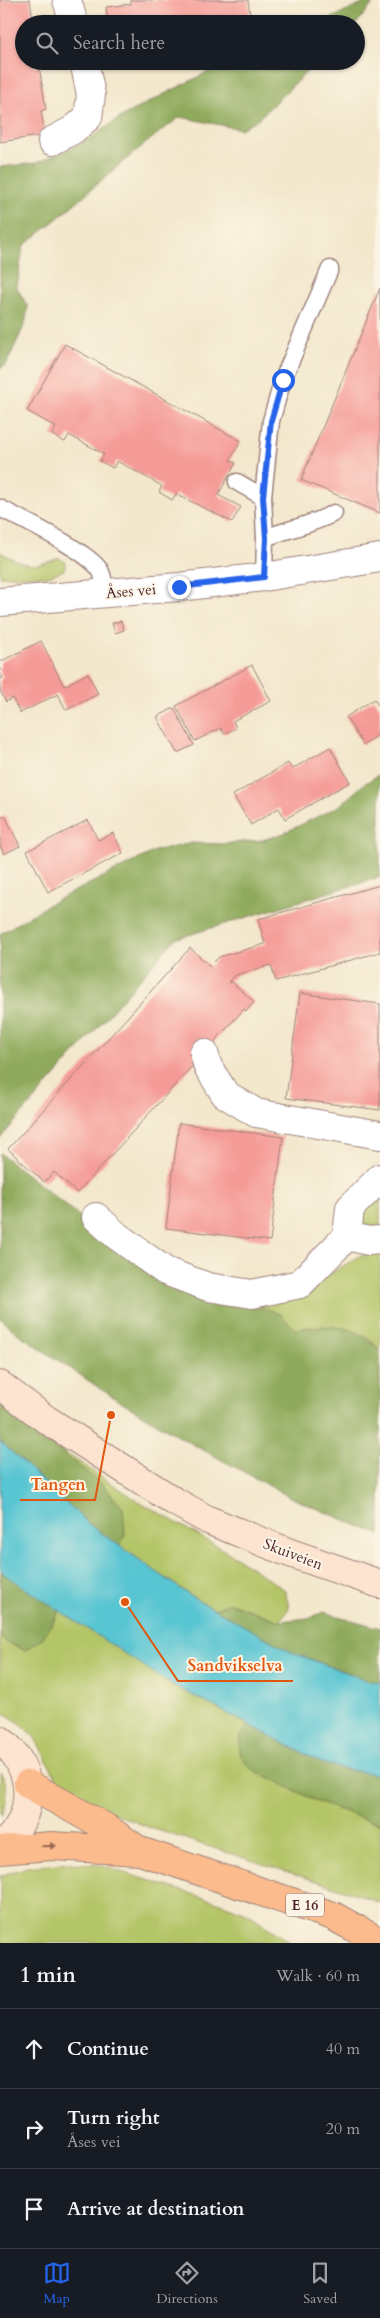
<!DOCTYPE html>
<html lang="en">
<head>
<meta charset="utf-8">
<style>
	:root { --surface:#171b24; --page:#242831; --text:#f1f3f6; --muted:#9ea1a6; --line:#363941; --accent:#2563eb }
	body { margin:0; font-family:Cardo,serif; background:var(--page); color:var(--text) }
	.stop { position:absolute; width:15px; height:15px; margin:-11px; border:4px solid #2563eb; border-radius:50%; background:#fff }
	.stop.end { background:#2563eb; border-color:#fff; box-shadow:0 1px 5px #0008 }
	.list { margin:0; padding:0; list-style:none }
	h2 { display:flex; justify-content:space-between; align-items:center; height:65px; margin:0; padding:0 20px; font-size:21px }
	h2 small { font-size:16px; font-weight:400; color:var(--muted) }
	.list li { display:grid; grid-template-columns:32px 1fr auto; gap:15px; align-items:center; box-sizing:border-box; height:80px; padding:0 20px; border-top:1px solid var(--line) }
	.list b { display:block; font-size:19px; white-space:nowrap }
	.list p { margin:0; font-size:16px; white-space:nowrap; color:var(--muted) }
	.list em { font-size:16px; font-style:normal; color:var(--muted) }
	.icon { flex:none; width:28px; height:28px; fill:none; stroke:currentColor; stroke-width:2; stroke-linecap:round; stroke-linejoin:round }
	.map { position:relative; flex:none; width:380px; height:1943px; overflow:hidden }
	.search { position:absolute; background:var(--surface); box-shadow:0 1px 4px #0004; left:15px; right:15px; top:15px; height:55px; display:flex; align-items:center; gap:12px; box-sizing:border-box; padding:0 18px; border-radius:28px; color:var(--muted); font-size:19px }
	.sheet { height:305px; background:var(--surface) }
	nav { display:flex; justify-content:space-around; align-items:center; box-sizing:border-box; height:70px; border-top:1px solid var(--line); background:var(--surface); font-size:14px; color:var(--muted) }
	nav a { display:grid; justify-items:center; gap:2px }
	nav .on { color:var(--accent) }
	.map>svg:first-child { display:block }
</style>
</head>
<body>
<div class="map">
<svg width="380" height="1943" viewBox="0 0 380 1943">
	<rect width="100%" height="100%" fill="#fcf5e5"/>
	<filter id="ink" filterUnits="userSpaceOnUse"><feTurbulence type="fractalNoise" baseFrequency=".02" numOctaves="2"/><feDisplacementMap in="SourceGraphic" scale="10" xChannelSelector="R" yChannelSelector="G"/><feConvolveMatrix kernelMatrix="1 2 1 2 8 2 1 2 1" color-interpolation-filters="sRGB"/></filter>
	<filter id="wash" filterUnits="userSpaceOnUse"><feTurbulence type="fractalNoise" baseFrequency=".0096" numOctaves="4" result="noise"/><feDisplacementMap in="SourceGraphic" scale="20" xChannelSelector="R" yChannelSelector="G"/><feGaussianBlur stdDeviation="1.12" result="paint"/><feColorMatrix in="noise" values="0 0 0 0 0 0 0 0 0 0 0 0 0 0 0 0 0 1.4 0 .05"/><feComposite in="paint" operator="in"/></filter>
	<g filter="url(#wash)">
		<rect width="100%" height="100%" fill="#f3e7cc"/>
		<g fill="#b4c568" stroke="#7f724a">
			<path d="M 0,552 C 26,566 30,569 59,558 L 66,562 L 64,570 L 48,576 L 0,576 Z"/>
			<polygon points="380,1190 380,1227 364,1227 359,1216"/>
			<polygon points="380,1252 380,1351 369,1338 325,1326 295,1329 281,1315 199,1294 304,1289 360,1256"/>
			<polygon points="38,1435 135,1499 234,1556 285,1590 289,1608 280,1621 230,1603 214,1609 191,1596 120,1546 125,1535"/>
			<polygon points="60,1610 171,1684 249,1725 240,1737 320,1803 380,1824 380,1903 363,1896 148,1827 87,1802 62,1785 54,1774 35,1738 20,1723 0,1711 0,1637 8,1643 50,1628"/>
			<path d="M 0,1772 C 10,1786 8,1802 0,1817 Z"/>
			<polygon points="68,1863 96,1864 218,1902 249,1914 291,1943 0,1943 0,1876 27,1867"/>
		</g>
		<g fill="#8faa5c" stroke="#6c6444">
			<polygon points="371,0 376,0 356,24 318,24"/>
			<path d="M 229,61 L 318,61 L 259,118 L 241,129 L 180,117 C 124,157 77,205 23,246 L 17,288 L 28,307 L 25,324 L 6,365 L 0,368 L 0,167 L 36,163 L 81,144 L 126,114 Z"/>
			<polygon points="380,774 380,877 175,939 0,1139 0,934 51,903 155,851 192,843 222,844 263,840 284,833 339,806 364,784"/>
			<path d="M 0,1153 L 144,1268 L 199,1294 L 268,1309 L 281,1315 L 295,1329 C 331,1325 355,1322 380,1351 L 380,1535 L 292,1498 L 192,1444 L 119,1401 L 17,1333 L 0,1318 Z"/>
			<polygon points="0,1401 38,1435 102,1484 123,1508 125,1535 120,1546 90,1525 0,1441"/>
			<polygon points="1,1571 60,1610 41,1640 25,1650 8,1643 0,1637"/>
			<polygon points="230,1603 280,1621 308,1618 324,1612 380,1628 380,1682 370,1681 291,1652 214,1609"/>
			<polygon points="249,1725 322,1763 339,1768 380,1775 380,1824 320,1803 250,1768 240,1754 240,1737"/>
		</g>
		<polygon fill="#59c5d2" stroke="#52727e" points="0,1441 90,1525 191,1596 291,1652 369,1681 380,1682 380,1775 339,1768 322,1763 171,1684 5,1575 0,1569"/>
		<g id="blocks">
			<g fill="#f59b97">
				<polygon points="0,0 30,0 33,21 24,24 24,61 33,61 34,66 39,66 46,109 41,111 45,135 0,142"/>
				<polygon points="131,0 248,0 251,24 108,24 106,7 131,4"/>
				<polygon points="380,288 380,513 301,480"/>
				<polygon points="65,344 241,441 230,460 236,463 218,495 241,507 232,522 176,494 172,500 159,492 162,486 117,461 113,468 100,461 104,454 69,435 65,442 52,435 56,427 27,411"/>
				<polygon points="121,621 124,630 115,633 112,623"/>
				<polygon points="41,641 64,686 88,673 98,694 66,710 58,694 20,713 12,698 6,702 0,691 0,679 3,678 0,672 0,662"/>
				<polygon points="252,665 271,701 233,721 236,728 224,734 221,728 195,741 176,706"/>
				<polygon points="374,699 380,708 380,734 363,745 346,717"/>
				<polygon points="174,708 194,745 177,753 157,717"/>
				<polygon points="330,747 350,782 285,819 279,808 251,825 233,795 288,763 292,769"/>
				<polygon points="5,816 20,846 4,854 0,845 0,818"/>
				<polygon points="88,820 98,840 113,833 123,853 48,892 27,851"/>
				<polygon points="380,885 380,952 276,981 271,965 236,975 228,983 232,982 254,1002 246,1011 244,1009 77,1193 54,1172 44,1182 8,1149 190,948 210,966 219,957 265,944 258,919"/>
				<polygon points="300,993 380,1004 380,1110 286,1098"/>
				<polygon points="179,1123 283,1137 270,1241 166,1228"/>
			</g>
		</g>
	</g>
	<g filter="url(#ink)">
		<use href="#blocks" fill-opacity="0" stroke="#9e837c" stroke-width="1"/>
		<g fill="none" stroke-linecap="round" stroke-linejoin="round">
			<g stroke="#9e837c" stroke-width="19">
				<g id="lane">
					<polyline points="237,482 263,497"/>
					<path d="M 0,508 C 24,521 86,550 100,570 C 104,576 104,587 105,593"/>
					<path d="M 265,538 C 288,529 312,525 334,513"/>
					<polyline points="264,577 265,538 263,497 271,421 283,379 330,269"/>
				</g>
			</g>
			<g stroke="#9e837c" stroke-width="30">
				<g id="street">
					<polyline points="67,0 74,24"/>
					<polyline points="52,141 73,130 88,117 91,95 84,61"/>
					<polyline points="0,602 179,587 264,577 380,558"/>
					<polyline points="204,1053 208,1067 225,1094 256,1113 380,1135"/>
					<polyline points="380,1178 350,1208 347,1236 369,1241 380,1240"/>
					<polyline points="96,1217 117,1236 165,1271 208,1287 252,1294 300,1284 347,1236"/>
				</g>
			</g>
			<g stroke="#9e837c" stroke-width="30">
				<g id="secondary">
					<polyline points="0,1385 47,1420 174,1501 208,1520 290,1553 380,1584"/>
					<path d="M 0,1740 C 36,1766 37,1820 0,1846"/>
				</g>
			</g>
			<g stroke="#9e837c" stroke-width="30">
				<g id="highway">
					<polyline points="28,1784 105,1827 140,1851"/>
					<polyline points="0,1850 51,1846 140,1851 333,1916 380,1942"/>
				</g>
			</g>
			<use href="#lane" stroke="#fff" stroke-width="16"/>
			<use href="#street" stroke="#fff" stroke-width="28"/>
			<use href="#secondary" stroke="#fde4d1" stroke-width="28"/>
			<use href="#highway" stroke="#fbbb8c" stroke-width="28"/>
		</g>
		<defs><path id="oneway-solid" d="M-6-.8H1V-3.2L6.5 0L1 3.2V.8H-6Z" transform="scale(1.25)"/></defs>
		<use fill="#9a6557" href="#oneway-solid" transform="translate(49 1846) rotate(-1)"/>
	</g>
	<g fill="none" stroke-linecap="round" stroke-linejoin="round" filter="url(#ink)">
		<polyline stroke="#2563eb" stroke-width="6" points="179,587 264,577 266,538 263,497 271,421 283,380"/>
	</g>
	<g text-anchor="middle" stroke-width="4" stroke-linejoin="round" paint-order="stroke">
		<rect fill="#fcf5e5" stroke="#7f5f63" stroke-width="1" x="286" y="1893.5" width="38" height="23" rx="4"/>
		<g font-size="14" font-weight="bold" fill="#4a1f2b">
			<text x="305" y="1910">E 16</text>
		</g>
		<g font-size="15" fill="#4a1f2b" stroke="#fcf5e5">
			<text transform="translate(131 591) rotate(-5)" y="5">Åses vei</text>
			<text transform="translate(293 1554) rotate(21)" y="5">Skuiveien</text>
		</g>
	</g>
	<path fill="none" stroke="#e0560e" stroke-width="2" d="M111 1415L95 1500H20M125 1602L178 1681H293"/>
	<g fill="#e0560e" stroke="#fcf5e5" stroke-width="2">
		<circle cx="111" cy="1415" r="5"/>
		<circle cx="125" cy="1602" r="5"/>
	</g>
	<g font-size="16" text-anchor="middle" font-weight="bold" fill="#e0560e" stroke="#fcf5e5" stroke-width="4" stroke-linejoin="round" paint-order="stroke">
		<text x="58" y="1490">Tangen</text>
		<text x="235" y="1671">Sandvikselva</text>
	</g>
</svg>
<div class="stop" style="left:283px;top:380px"></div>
<div class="stop end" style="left:179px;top:587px"></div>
<div class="search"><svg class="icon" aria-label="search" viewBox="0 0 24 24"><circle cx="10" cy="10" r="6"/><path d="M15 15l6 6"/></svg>Search here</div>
</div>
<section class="sheet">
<h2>1 min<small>Walk · 60 m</small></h2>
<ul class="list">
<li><svg class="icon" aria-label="ahead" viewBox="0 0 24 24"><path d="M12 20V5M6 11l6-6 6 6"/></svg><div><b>Continue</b></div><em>40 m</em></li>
<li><svg class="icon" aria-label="right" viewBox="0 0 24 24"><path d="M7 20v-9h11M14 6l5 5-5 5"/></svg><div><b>Turn right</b><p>Åses vei</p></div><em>20 m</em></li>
<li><svg class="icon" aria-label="arrive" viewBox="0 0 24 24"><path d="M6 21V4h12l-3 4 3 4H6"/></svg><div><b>Arrive at destination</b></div></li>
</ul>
</section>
<nav>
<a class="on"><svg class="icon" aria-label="map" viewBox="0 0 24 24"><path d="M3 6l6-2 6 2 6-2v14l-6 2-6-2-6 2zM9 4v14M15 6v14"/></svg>Map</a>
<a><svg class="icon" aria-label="directions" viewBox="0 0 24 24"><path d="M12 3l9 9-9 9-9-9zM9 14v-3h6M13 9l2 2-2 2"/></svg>Directions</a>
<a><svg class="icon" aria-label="saved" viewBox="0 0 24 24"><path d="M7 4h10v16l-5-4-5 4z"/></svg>Saved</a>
</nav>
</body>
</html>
